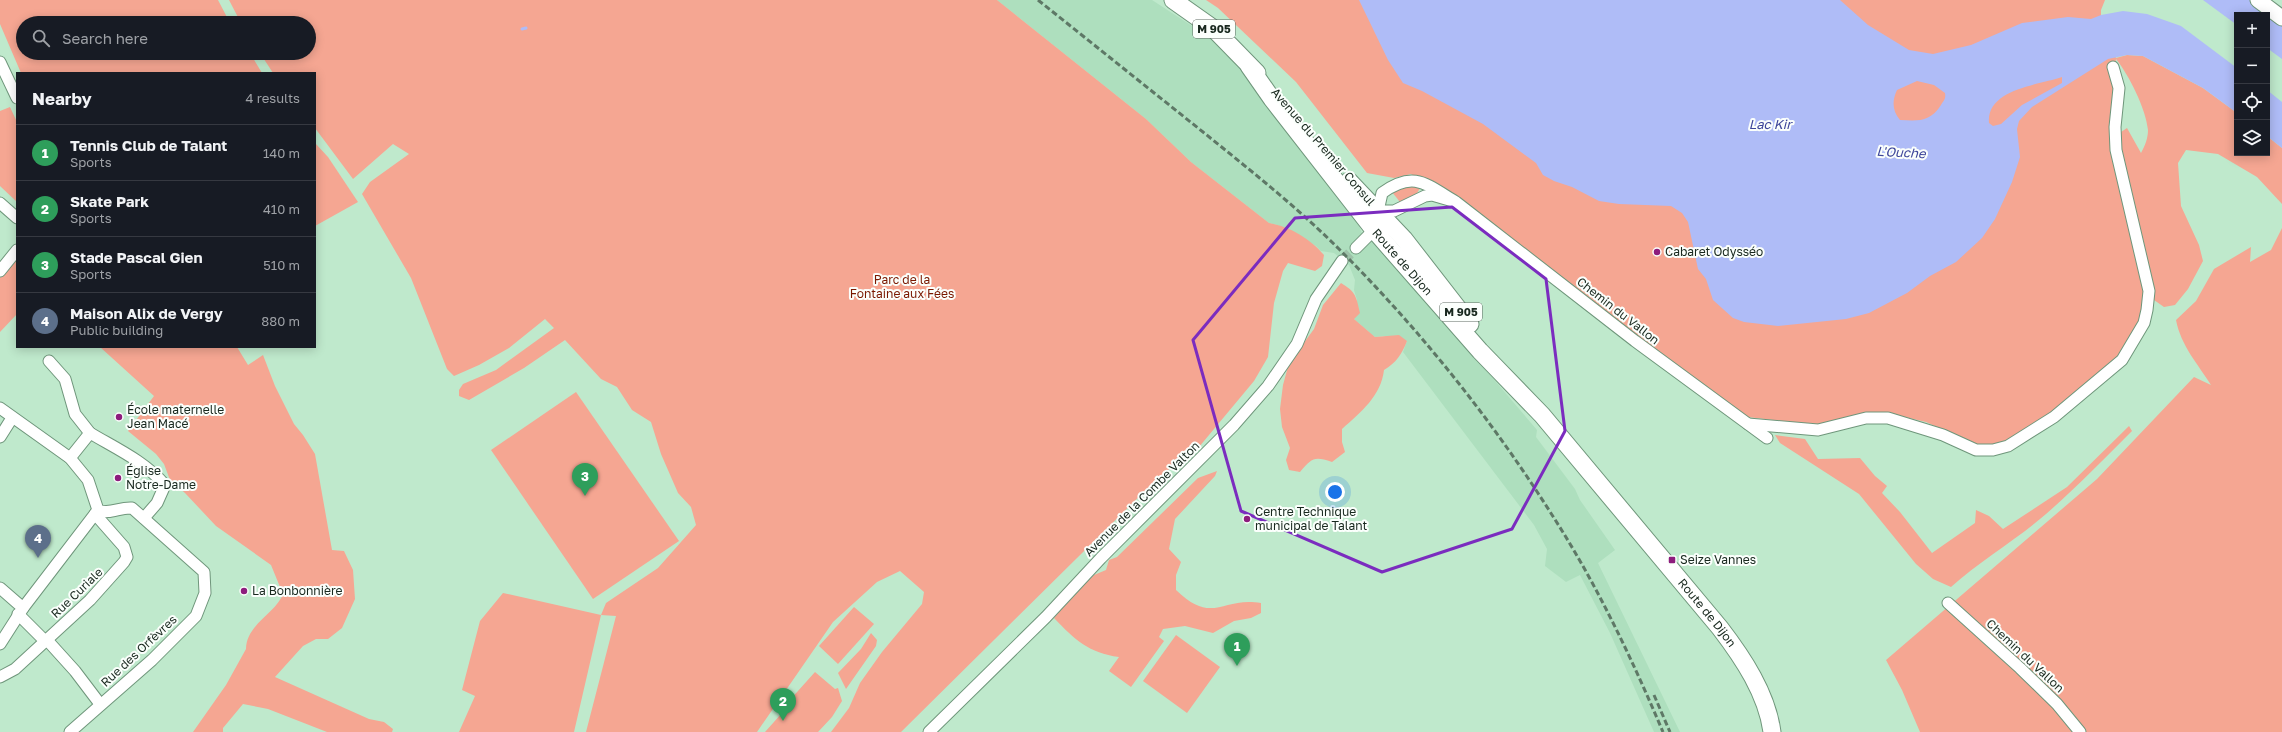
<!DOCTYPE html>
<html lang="en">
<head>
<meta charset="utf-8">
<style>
	:root { --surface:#171b24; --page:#20242c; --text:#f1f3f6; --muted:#9ea1a6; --line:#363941; --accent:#0f766e }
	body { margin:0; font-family:"Golos Text",sans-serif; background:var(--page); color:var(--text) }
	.controls { position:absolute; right:12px; top:12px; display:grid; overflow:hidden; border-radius:0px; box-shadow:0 2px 10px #0003 }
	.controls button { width:36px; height:36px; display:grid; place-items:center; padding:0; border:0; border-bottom:1px solid var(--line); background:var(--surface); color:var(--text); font:20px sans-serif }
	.you { position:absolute; left:1335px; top:492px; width:14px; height:14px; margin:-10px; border:3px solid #fff; border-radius:50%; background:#1a73e8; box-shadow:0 0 0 6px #1a73e833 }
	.badge { display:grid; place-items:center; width:26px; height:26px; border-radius:50%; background:var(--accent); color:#fff; font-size:13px; font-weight:700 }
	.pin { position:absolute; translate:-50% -33px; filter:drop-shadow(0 1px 2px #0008) }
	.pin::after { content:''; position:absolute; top:21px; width:14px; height:12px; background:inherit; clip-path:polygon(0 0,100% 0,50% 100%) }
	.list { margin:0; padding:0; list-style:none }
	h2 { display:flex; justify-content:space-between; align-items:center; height:52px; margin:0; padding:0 16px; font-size:17px }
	h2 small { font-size:13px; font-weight:400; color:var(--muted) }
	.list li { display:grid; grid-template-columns:26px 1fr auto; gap:12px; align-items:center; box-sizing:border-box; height:56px; padding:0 16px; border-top:1px solid var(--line) }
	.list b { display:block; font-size:15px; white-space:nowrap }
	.list p { margin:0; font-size:13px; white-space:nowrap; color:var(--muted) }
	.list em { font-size:13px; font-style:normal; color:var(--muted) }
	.icon { flex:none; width:22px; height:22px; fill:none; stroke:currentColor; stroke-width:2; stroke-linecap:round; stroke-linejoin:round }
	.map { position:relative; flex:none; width:2282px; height:732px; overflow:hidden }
	.search { position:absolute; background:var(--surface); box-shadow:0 2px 10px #0003; left:16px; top:16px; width:300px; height:44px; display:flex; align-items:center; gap:10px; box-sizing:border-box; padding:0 14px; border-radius:22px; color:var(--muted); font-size:15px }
	.panel { position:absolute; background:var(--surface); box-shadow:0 2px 10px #0003; left:16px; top:72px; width:300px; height:276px; border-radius:0px }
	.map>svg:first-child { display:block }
</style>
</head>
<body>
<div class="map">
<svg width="2282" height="732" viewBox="0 0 2282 732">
	<rect width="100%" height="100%" fill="#bfe9cc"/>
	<polygon fill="#aedfbe" points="997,0 1152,0 1206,35 1232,57 1356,218 1363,236 1351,248 1357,254 1371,242 1379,245 1537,430 1536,437 1575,489 1580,500 1615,550 1598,563 1680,732 1654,732 1610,633 1580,575 1566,582 1545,566 1547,549 1534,525 1403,352 1407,341 1383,336 1375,337 1354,319 1357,300 1354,290 1355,280 1349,265 1334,253 1321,251 1316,246 1277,225 1269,223 1191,162 1146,119"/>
	<g fill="#f5a692">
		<polygon points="0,0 218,0 230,23 23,23 23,53 250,53 262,73 21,73 0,24"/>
		<path d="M 229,0 L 997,0 L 1146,119 L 1191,162 L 1269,223 C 1289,226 1311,239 1324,255 L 1322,266 L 1315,271 L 1288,263 L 1283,271 L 1274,303 L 1268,357 L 1254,381 L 1199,447 L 1160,476 L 901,732 L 831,732 L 849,708 L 860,683 L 882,652 L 922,604 L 924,592 L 900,571 L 877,582 L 833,622 L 757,732 L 586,732 L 616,616 L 601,615 L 574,732 L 459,732 L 475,696 L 462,690 L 480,621 L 503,593 L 601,615 L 606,603 L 658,568 L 696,525 L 691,507 L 678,493 L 661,454 L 651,422 L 632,410 L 617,387 L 601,379 L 565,340 L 524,368 L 469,400 L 459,396 L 459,390 L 463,384 L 496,370 L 554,328 L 545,319 L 509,348 L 479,365 L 454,376 L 447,369 L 411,278 L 362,194 L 370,182 L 409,154 L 393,144 L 353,179 L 315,128 L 315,73 L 273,73 L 260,53 L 309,53 L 309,23 L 241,23 Z"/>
		<path d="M 1206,0 L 2105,0 L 2101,10 L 2101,15 L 2116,58 L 2127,55 L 2143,56 L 2203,88 L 2237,113 L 2237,153 L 2267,153 L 2267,136 L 2282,148 L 2282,204 L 2257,177 L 2218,154 L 2186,150 L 2178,163 L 2181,206 L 2199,245 L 2203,261 L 2188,289 L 2175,305 L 2164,307 L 2154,300 L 2144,243 L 2120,146 L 2121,132 L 2127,128 L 2141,153 C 2145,146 2148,138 2148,130 C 2146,109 2129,75 2116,59 L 2111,135 L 2144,283 L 2141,321 L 2118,358 L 2065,403 L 2011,441 L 1986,446 L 1977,445 L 1926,422 L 1892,414 L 1816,425 L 1739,416 L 1411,174 L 1394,178 L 1367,173 L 1296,82 L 1218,8 Z"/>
		<polygon points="10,107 17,122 17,202 0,186 0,111"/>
		<polygon points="315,143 328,157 358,202 315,226"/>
		<polygon points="1408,186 1421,187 1417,193 1400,202 1392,192"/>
		<path d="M 2282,228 L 2282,732 L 1920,732 L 1902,690 L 1886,660 L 2097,479 L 2194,377 L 2211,385 C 2198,364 2181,346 2176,320 L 2196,301 L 2214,269 L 2251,247 L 2250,262 L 2271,250 Z"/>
		<polygon points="17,257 17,314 0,332 0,278"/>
		<path d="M 1341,283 C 1356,292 1356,296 1360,313 L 1354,319 L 1375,337 L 1399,335 L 1407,341 C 1402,354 1396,363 1384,370 C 1381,396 1361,412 1342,429 L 1342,442 L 1345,452 L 1332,462 C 1314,456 1312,458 1300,472 L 1289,470 L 1286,460 L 1290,448 L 1282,427 L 1280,409 L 1283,385 L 1289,363 L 1314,329 L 1323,305 Z"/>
		<path d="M 100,347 L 237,347 L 248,365 L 263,355 L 275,386 L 294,424 L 303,435 L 315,454 L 332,550 L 344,551 L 353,570 L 355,599 L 342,628 L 328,639 L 316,639 L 303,646 L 275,677 L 369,719 L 384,722 L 393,729 L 392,732 L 327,732 L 268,709 L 243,704 L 223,728 L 223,732 L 193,732 L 226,685 L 246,649 C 246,624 277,613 284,592 L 279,590 L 280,587 L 271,565 L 216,526 L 185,493 L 170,480 L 164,464 L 156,454 L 128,431 L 154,396 Z"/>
		<polygon points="576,392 679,541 593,599 491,450"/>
		<path d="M 2129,426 L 2132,431 C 2104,459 2076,488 2046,514 C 2016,540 1981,560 1951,587 L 1933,579 L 1916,564 L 1859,494 L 1780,443 L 1775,435 L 1805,439 L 1818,459 L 1860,458 L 1875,476 L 1887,486 L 1882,493 L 1900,512 L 1932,553 L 1975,523 L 1976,510 L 1989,516 L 2003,529 L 2067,487 Z"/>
		<path d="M 1217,471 L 1215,476 L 1175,519 L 1169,549 L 1181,562 L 1176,575 L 1176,590 C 1213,626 1222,596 1261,603 L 1261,613 L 1251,618 L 1234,621 L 1213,633 L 1185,626 L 1163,629 L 1159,637 L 1164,641 L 1131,687 L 1109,671 L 1119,657 C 1089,653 1075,640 1054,618 L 1072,595 L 1094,575 L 1106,570 L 1109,560 L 1117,557 L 1198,478 Z"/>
		<polygon points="854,607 874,624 838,664 819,646"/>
		<polygon points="871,633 877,640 876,646 846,689 838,673 861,649"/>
		<polygon points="1176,635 1220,667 1187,713 1143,681"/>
		<polygon points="815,672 835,689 838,688 842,701 832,717 818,732 765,732 782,713 780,711"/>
	</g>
	<g fill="#afbcf7" fill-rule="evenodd">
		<path d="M 1359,0 L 1840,0 L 1868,25 L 1909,50 L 1933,54 L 1971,45 L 2022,23 L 2068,17 L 2091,19 L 2101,15 L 2123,11 L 2147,14 L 2181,26 L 2237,68 L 2237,113 L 2203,88 L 2143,56 L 2127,55 L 2108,59 L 2032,107 L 2019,121 L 2017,129 L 2020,157 L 2012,182 L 1995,219 L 1982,238 L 1956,262 L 1930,276 L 1907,293 L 1869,313 L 1846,319 L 1778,326 L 1744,322 L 1733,318 L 1713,300 L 1706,279 L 1698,269 L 1688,222 L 1682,213 L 1671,206 L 1619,204 L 1599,201 L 1572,187 L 1554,181 L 1543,175 L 1536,163 L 1483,124 L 1422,91 L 1403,83 L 1388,60 ZM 2062,77 L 2062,83 L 2022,105 L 2001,124 L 1993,126 L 1989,123 C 1986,89 2039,85 2062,77 ZM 1917,81 L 1934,85 L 1945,93 C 1946,99 1944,100 1941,105 C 1930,122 1919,121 1900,120 C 1892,110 1892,101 1897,90 Z"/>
		<polygon points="2203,0 2250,0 2282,23 2282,59 2267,48 2267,15 2237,15 2237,25"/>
		<polygon points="2267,90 2282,102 2282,148 2267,136"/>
	</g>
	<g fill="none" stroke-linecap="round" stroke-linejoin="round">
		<polyline stroke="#afbcf7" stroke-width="3" points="522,29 526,28"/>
		<polyline stroke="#9ec2a9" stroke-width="11" stroke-dasharray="11 5.5" stroke-linecap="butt" points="1342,261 1356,248"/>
		<g stroke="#6f967b" stroke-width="13">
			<g id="street">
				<polyline points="0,62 17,98"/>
				<path d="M 1456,202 L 1432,195 L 1425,196 L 1394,211 L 1378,211 L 1382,193 C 1414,170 1426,184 1456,202 L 1635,341 L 1767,438"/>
				<polyline points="0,203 17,218"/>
				<polyline points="1356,248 1374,230"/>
				<polyline points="0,271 17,250"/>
				<polyline points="49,361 65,379 75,414 90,433"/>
				<path d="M 0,408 L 70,458 L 88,480 L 98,510 C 110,515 119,507 132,508 L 204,572 L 205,593 L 196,616 L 152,660 L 70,732"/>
				<polyline points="1748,424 1818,430 1866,418 1888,418 1943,435 1976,450 1993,450 2008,446 2054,417 2122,360 2144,323 2147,310 2149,291 2116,150 2115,127 2119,88 2113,67"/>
				<polyline points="0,437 12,418"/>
				<path d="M 70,458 L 90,433 C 117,449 144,461 165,485 L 157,503 L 144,518"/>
				<polyline points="0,588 23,608"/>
				<polyline points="1948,603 2020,668 2057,704 2080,732"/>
				<polyline points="18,614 45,641"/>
				<polyline points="47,640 75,671 100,704"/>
				<polyline points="0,644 23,608 98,510"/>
				<polyline points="0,677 15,669 90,600 124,562 127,557 124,547 95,514"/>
				<polyline points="929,732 1046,617 1101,558 1234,425 1268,386 1297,344 1316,299 1342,261"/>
			</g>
		</g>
		<g stroke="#6f967b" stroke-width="17">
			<polyline id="secondary" points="2258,0 2282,18"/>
		</g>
		<g stroke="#6f967b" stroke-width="19">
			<g id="primary">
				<polyline points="1173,0 1214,29 1257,73"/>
				<path id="s1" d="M 1249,66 L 1272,99 L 1374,230 L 1480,351 L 1542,415 L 1720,628 C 1743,658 1767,694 1772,732"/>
				<polyline points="1349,181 1404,239 1470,324"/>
			</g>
		</g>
		<use href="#street" stroke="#fff" stroke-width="11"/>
		<use href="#secondary" stroke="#fff" stroke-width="15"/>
		<use href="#primary" stroke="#fff" stroke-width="17"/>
		<g stroke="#5e7866" stroke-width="3" stroke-dasharray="6 3" stroke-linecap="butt">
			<path d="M 1038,0 C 1093,44 1148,88 1203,132 C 1250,170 1298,208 1340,250 C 1421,331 1493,421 1554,518 C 1597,585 1632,659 1663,732"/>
			<polyline points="1654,695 1670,732"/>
		</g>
	</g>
	<path fill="none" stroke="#7b2cbf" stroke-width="3" stroke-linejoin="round" d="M 1452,207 L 1546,279 L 1565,431 L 1512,529 L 1382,572 L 1241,511 L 1193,340 L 1295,218 Z"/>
	<g fill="#8d1c7d" stroke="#fbfffc" stroke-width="1.5">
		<circle cx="1657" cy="252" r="4"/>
		<circle cx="119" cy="417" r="4"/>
		<circle cx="118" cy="478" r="4"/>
		<circle cx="1247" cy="519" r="4"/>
		<rect x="1668" y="556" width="8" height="8" rx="2"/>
		<circle cx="244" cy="591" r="4"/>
	</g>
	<g text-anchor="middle" stroke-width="4" stroke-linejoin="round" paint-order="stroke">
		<g fill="#fbfffc" stroke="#5c6861" stroke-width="1">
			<rect x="1193" y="20" width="42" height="18" rx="3"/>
			<rect x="1440" y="303" width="42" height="18" rx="3"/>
		</g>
		<g font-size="11" font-weight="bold" fill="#18281e">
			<text x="1214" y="33">M 905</text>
			<text x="1461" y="316">M 905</text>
		</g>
		<g font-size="12" fill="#18281e" stroke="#fbfffc">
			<text transform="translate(1323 147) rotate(49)" y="4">Avenue du Premier Consul</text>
			<text dy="4" stroke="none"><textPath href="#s1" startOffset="249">Route de Dijon</textPath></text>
			<text transform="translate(1618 311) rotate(38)" y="4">Chemin du Vallon</text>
			<text transform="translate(1142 499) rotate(-45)" y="4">Avenue de la Combe Valton</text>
			<text transform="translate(77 593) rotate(-44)" y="4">Rue Curiale</text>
			<text dy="4" stroke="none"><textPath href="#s1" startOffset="714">Route de Dijon</textPath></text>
			<text transform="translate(139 651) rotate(-43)" y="4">Rue des Orfèvres</text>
			<text transform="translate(2025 656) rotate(43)" y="4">Chemin du Vallon</text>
		</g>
		<g font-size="12" fill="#18281e" stroke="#fbfffc" text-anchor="start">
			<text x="1665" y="256">Cabaret Odysséo</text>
			<text x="127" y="414">École maternelle<tspan x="127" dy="14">Jean Macé</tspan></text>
			<text x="126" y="475">Église<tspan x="126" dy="14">Notre-Dame</tspan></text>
			<text x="1255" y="516">Centre Technique<tspan x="1255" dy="14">municipal de Talant</tspan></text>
			<text x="1680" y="564">Seize Vannes</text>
			<text x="252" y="595">La Bonbonnière</text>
		</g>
		<g font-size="12" fill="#7a1800" stroke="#fbfffc">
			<text x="902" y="284">Parc de la<tspan x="902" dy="14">Fontaine aux Fées</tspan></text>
		</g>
		<g font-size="13" font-style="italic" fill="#3d469a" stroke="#fbfffc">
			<text x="1770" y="129">Lac Kir</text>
			<text transform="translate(1901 152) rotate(3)" y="5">L'Ouche</text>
		</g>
	</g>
</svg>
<div class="controls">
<button>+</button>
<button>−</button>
<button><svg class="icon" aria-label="locate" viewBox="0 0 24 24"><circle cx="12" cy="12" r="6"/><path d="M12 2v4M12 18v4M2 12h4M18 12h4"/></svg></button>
<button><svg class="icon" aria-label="layers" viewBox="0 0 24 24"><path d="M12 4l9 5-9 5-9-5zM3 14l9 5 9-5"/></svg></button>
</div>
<div class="you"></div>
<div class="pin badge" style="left:1237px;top:666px;background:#2e9e5b">1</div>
<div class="pin badge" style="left:783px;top:721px;background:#2e9e5b">2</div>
<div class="pin badge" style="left:585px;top:496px;background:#2e9e5b">3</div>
<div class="pin badge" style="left:38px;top:558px;background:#5c6f8a">4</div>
<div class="search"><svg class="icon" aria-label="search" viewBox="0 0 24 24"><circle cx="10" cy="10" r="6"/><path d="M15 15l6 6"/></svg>Search here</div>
<section class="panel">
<h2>Nearby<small>4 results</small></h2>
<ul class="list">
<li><span class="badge" style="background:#2e9e5b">1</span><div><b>Tennis Club de Talant</b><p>Sports</p></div><em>140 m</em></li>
<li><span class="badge" style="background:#2e9e5b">2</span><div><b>Skate Park</b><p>Sports</p></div><em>410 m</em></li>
<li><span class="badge" style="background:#2e9e5b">3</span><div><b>Stade Pascal Gien</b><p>Sports</p></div><em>510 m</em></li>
<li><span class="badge" style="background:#5c6f8a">4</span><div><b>Maison Alix de Vergy</b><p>Public building</p></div><em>880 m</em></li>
</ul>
</section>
</div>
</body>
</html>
